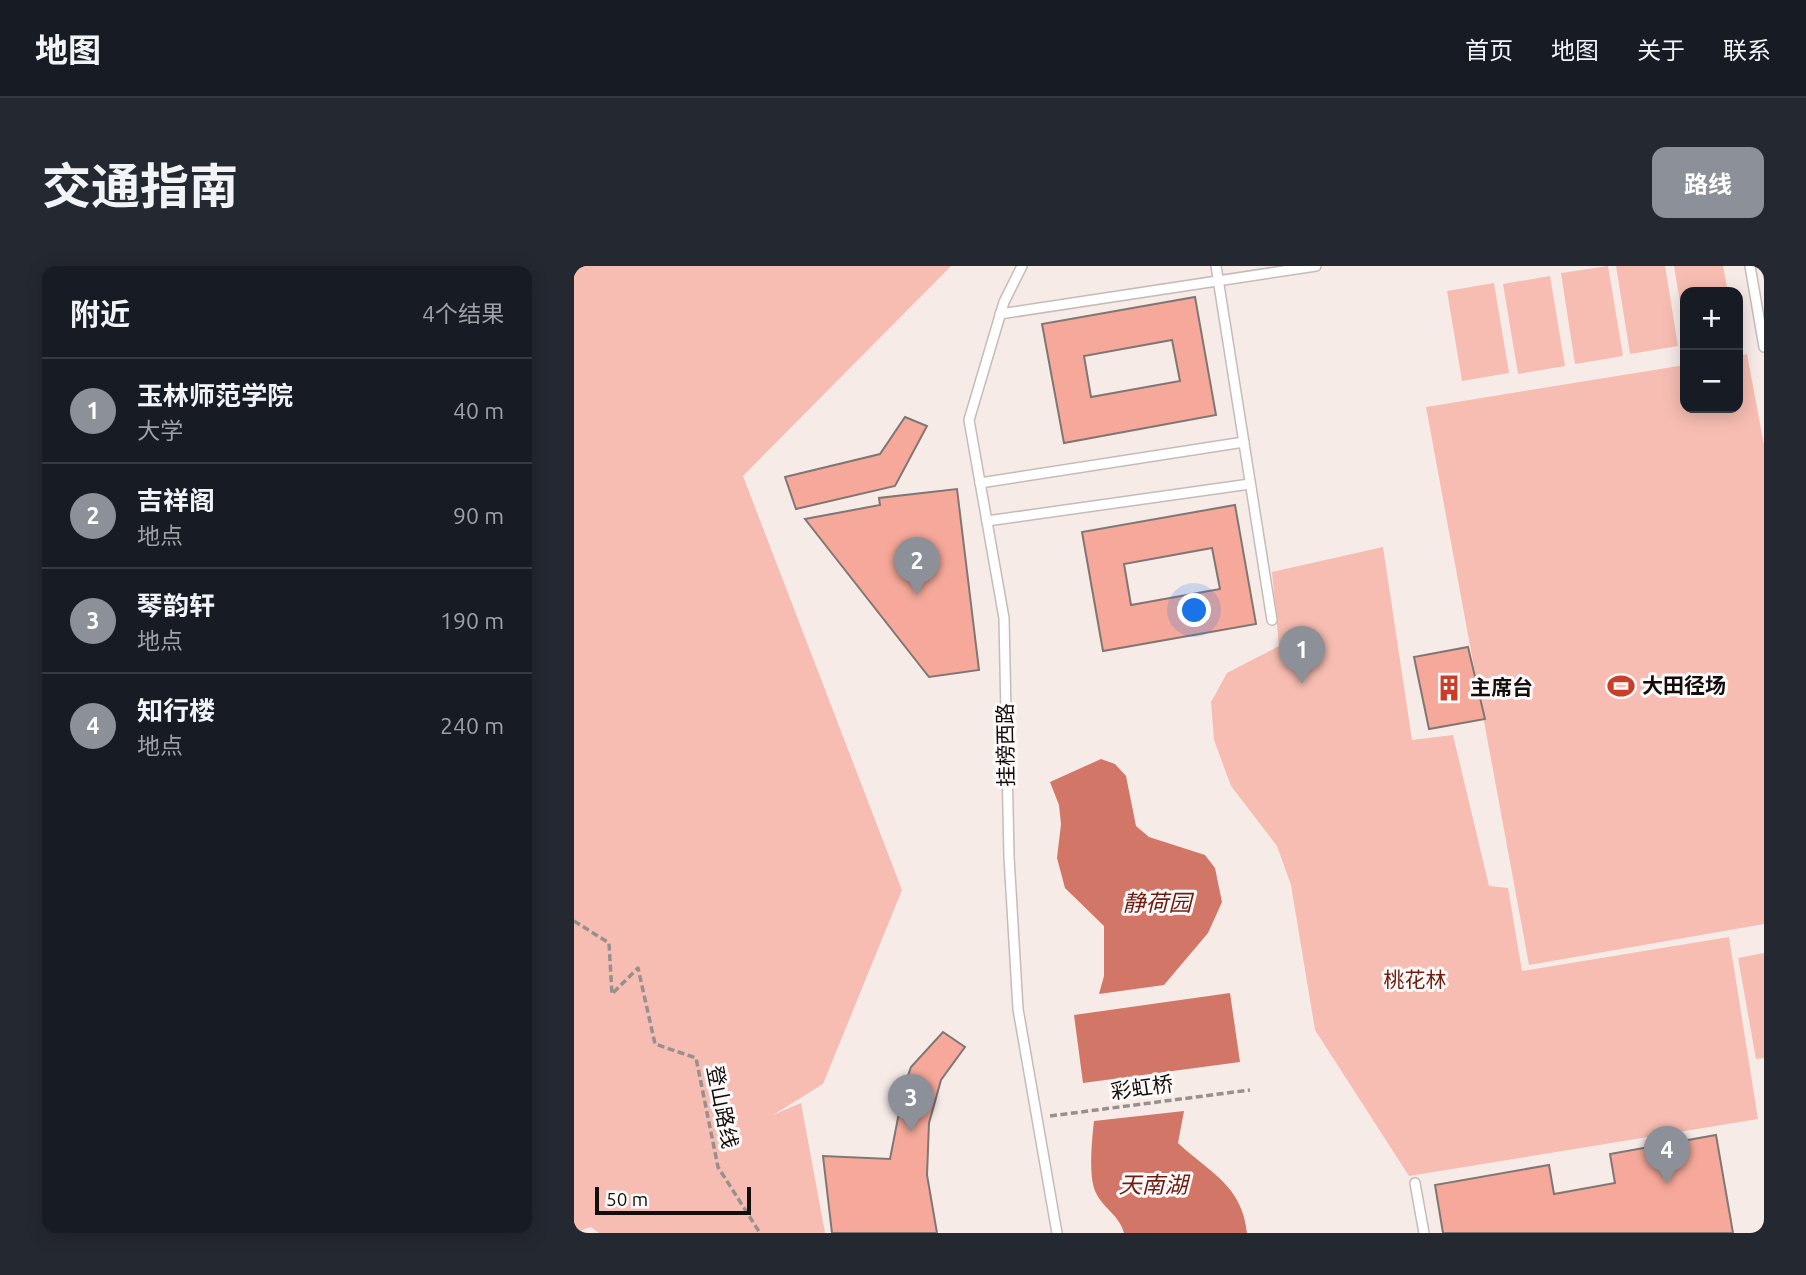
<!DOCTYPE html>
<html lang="zh">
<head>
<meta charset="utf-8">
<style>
	:root { --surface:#171b24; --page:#242831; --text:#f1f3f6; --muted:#9ea1a6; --line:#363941; --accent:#8c9099 }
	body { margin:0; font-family:Ubuntu,"Noto Sans SC",sans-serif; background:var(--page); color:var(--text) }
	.controls { position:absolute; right:21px; top:21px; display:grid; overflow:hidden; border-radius:14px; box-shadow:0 4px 18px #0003 }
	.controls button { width:63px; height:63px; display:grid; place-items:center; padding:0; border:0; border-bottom:2px solid var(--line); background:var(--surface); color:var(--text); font:35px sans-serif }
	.scale { position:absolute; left:21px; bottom:18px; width:156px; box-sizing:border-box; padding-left:7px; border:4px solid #110e0d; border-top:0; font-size:19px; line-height:24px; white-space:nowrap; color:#110e0d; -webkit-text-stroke:5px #fffaf9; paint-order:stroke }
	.you { position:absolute; left:621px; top:345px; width:24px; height:24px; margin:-18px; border:5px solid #fff; border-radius:50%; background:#1a73e8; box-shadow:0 0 0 10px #1a73e833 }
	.badge { display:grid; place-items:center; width:46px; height:46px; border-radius:50%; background:var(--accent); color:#fff; font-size:23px; font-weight:700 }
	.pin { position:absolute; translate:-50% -58px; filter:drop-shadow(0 2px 4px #0008) }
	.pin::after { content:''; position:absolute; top:37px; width:24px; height:21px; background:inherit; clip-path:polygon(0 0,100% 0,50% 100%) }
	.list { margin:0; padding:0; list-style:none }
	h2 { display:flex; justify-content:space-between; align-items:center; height:91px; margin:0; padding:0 28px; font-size:30px }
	h2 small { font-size:23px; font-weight:400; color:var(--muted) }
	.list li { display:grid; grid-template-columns:46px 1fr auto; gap:21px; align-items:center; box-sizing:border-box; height:105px; padding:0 28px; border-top:2px solid var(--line) }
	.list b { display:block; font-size:26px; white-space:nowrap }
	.list p { margin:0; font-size:23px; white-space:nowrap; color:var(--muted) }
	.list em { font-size:23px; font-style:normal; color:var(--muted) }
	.map { position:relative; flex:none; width:1190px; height:967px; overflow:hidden; border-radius:14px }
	header { display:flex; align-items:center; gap:42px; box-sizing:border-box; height:98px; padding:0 35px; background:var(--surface); border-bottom:2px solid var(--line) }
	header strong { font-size:33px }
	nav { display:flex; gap:38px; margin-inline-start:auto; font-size:24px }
	.intro { display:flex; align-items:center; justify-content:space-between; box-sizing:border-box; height:168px; padding:0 42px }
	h1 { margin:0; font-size:49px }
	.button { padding:18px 32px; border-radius:14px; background:var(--accent); color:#fff; font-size:24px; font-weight:700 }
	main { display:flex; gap:42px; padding:0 42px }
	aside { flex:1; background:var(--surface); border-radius:14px; box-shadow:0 4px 18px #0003 }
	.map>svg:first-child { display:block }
</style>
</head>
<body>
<header>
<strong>地图</strong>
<nav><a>首页</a><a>地图</a><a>关于</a><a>联系</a></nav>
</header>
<div class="intro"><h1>交通指南</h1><a class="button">路线</a></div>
<main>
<aside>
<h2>附近<small>4个结果</small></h2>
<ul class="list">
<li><span class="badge">1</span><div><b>玉林师范学院</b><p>大学</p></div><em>40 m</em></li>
<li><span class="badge">2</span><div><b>吉祥阁</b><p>地点</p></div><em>90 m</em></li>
<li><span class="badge">3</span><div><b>琴韵轩</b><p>地点</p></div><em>190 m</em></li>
<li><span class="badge">4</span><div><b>知行楼</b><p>地点</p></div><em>240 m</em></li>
</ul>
</aside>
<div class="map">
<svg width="1190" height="967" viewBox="0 0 1190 967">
	<rect width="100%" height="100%" fill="#f7ebe8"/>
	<g fill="#f7bdb2">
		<polygon points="0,0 377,0 169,210 328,624 249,818 199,849 227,837 251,967 25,967 17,961 0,967"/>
		<polygon points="1034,0 1049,90 1001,98 987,7"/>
		<polygon points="1042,0 1091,0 1104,80 1056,88"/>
		<polygon points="1100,0 1149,0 1154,26 1111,26 1111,66"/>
		<polygon points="976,10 991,100 944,108 929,18"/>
		<polygon points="920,17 935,107 888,115 873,25"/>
		<polygon points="1173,88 1190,179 1190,658 955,699 852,141 1111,99 1111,142 1164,142 1164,90"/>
		<polygon points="809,281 838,474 879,469 915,620 934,622 948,705 1155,671 1184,853 835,910 741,764 717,619 703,580 657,520 640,474 637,436 653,407 705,380 698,306"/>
		<polygon points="1190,687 1190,792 1182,793 1164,692"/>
	</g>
	<g fill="#d27767">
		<polygon points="527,493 541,498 552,510 562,560 575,571 631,589 641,602 648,636 634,667 590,719 525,728 530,710 530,660 491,622 483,592 487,558 485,539 476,516"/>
		<polygon points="656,727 666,796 509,817 500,749"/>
		<path d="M 610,845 L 604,877 C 636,907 668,919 673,967 L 550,967 C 546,950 529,942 522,927 C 514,911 518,873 520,855 Z"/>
	</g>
	<g fill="#f6a99a" stroke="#807674" stroke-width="2" fill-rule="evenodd">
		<path d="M 621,31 L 642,149 L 490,177 L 468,58 ZM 598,74 L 606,115 L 517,131 L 510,90 Z"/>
		<polygon points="331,151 353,160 321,220 222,243 211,211 306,188"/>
		<polygon points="383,223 405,404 355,411 231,253 306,239 305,232"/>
		<path d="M 661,239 L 682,358 L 529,385 L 508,266 ZM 638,282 L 646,323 L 557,339 L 550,298 Z"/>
		<polygon points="894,381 911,453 855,463 840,391"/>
		<polygon points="369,766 391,781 367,814 355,857 353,909 363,967 258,967 249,890 316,893 330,821 337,801"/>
		<polygon points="1142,869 1159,967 869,967 861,919 975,899 980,928 1041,917 1036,888"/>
	</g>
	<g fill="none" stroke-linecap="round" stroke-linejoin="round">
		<g stroke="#c7bbb9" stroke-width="12">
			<g id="service">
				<polyline points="448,0 430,36 395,154 430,352 435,591 444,743 483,967"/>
				<polyline points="642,0 698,354"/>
				<polyline points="1176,0 1190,81"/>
				<polyline points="426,48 742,0"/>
				<polyline points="406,217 670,176"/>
				<polyline points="413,255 676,218"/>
				<polyline points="841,917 850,967"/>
			</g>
		</g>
		<g stroke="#98908e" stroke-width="3.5" stroke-dasharray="7 3.5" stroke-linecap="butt">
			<polyline points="0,655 35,677 38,728 64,702 81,778 122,792 144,901 186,967"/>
			<polyline points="476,850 676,824"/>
		</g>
		<use href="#service" stroke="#fff" stroke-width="9"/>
	</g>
	<defs>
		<g id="stadium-bare" transform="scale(2.1)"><path d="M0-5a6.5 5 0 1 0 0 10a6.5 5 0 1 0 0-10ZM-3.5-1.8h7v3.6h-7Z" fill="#ca3e29" stroke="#fffaf9" stroke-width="2.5" paint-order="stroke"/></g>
		<g id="building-bare" transform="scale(2.1)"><path d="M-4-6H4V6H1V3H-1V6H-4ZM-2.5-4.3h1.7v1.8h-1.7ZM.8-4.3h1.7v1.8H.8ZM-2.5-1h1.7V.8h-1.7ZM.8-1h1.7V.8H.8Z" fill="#ca3e29" stroke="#fffaf9" stroke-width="2.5" paint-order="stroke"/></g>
	</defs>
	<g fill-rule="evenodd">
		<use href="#stadium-bare" x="1047" y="420"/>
		<use href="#building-bare" x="875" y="422"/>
	</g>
	<g text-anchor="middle" stroke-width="6" stroke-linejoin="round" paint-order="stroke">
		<g font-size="21" font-weight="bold" fill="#110e0d" stroke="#fffaf9" text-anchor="start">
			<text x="1068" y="427">大田径场</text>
			<text x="896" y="429">主席台</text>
		</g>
		<g font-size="21" fill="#110e0d" stroke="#fffaf9">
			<text transform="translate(432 479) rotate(-91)" y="7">挂榜西路</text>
			<text transform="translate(568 822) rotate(-8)" y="7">彩虹桥</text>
			<text transform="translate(148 841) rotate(79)" y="7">登山路线</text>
		</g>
		<g font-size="21" fill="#6f1d10" stroke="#fffaf9">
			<text x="841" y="721">桃花林</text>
		</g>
		<g font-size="23" font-style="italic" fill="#6e1c10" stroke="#fffaf9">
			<text x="583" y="645">静荷园</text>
			<text x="579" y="927">天南湖</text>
		</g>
	</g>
</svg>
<div class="controls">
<button>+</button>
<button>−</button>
</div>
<div class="scale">50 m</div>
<div class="you"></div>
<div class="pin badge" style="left:728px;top:418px">1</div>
<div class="pin badge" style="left:343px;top:329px">2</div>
<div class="pin badge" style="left:337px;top:866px">3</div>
<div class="pin badge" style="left:1093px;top:918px">4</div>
</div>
</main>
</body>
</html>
